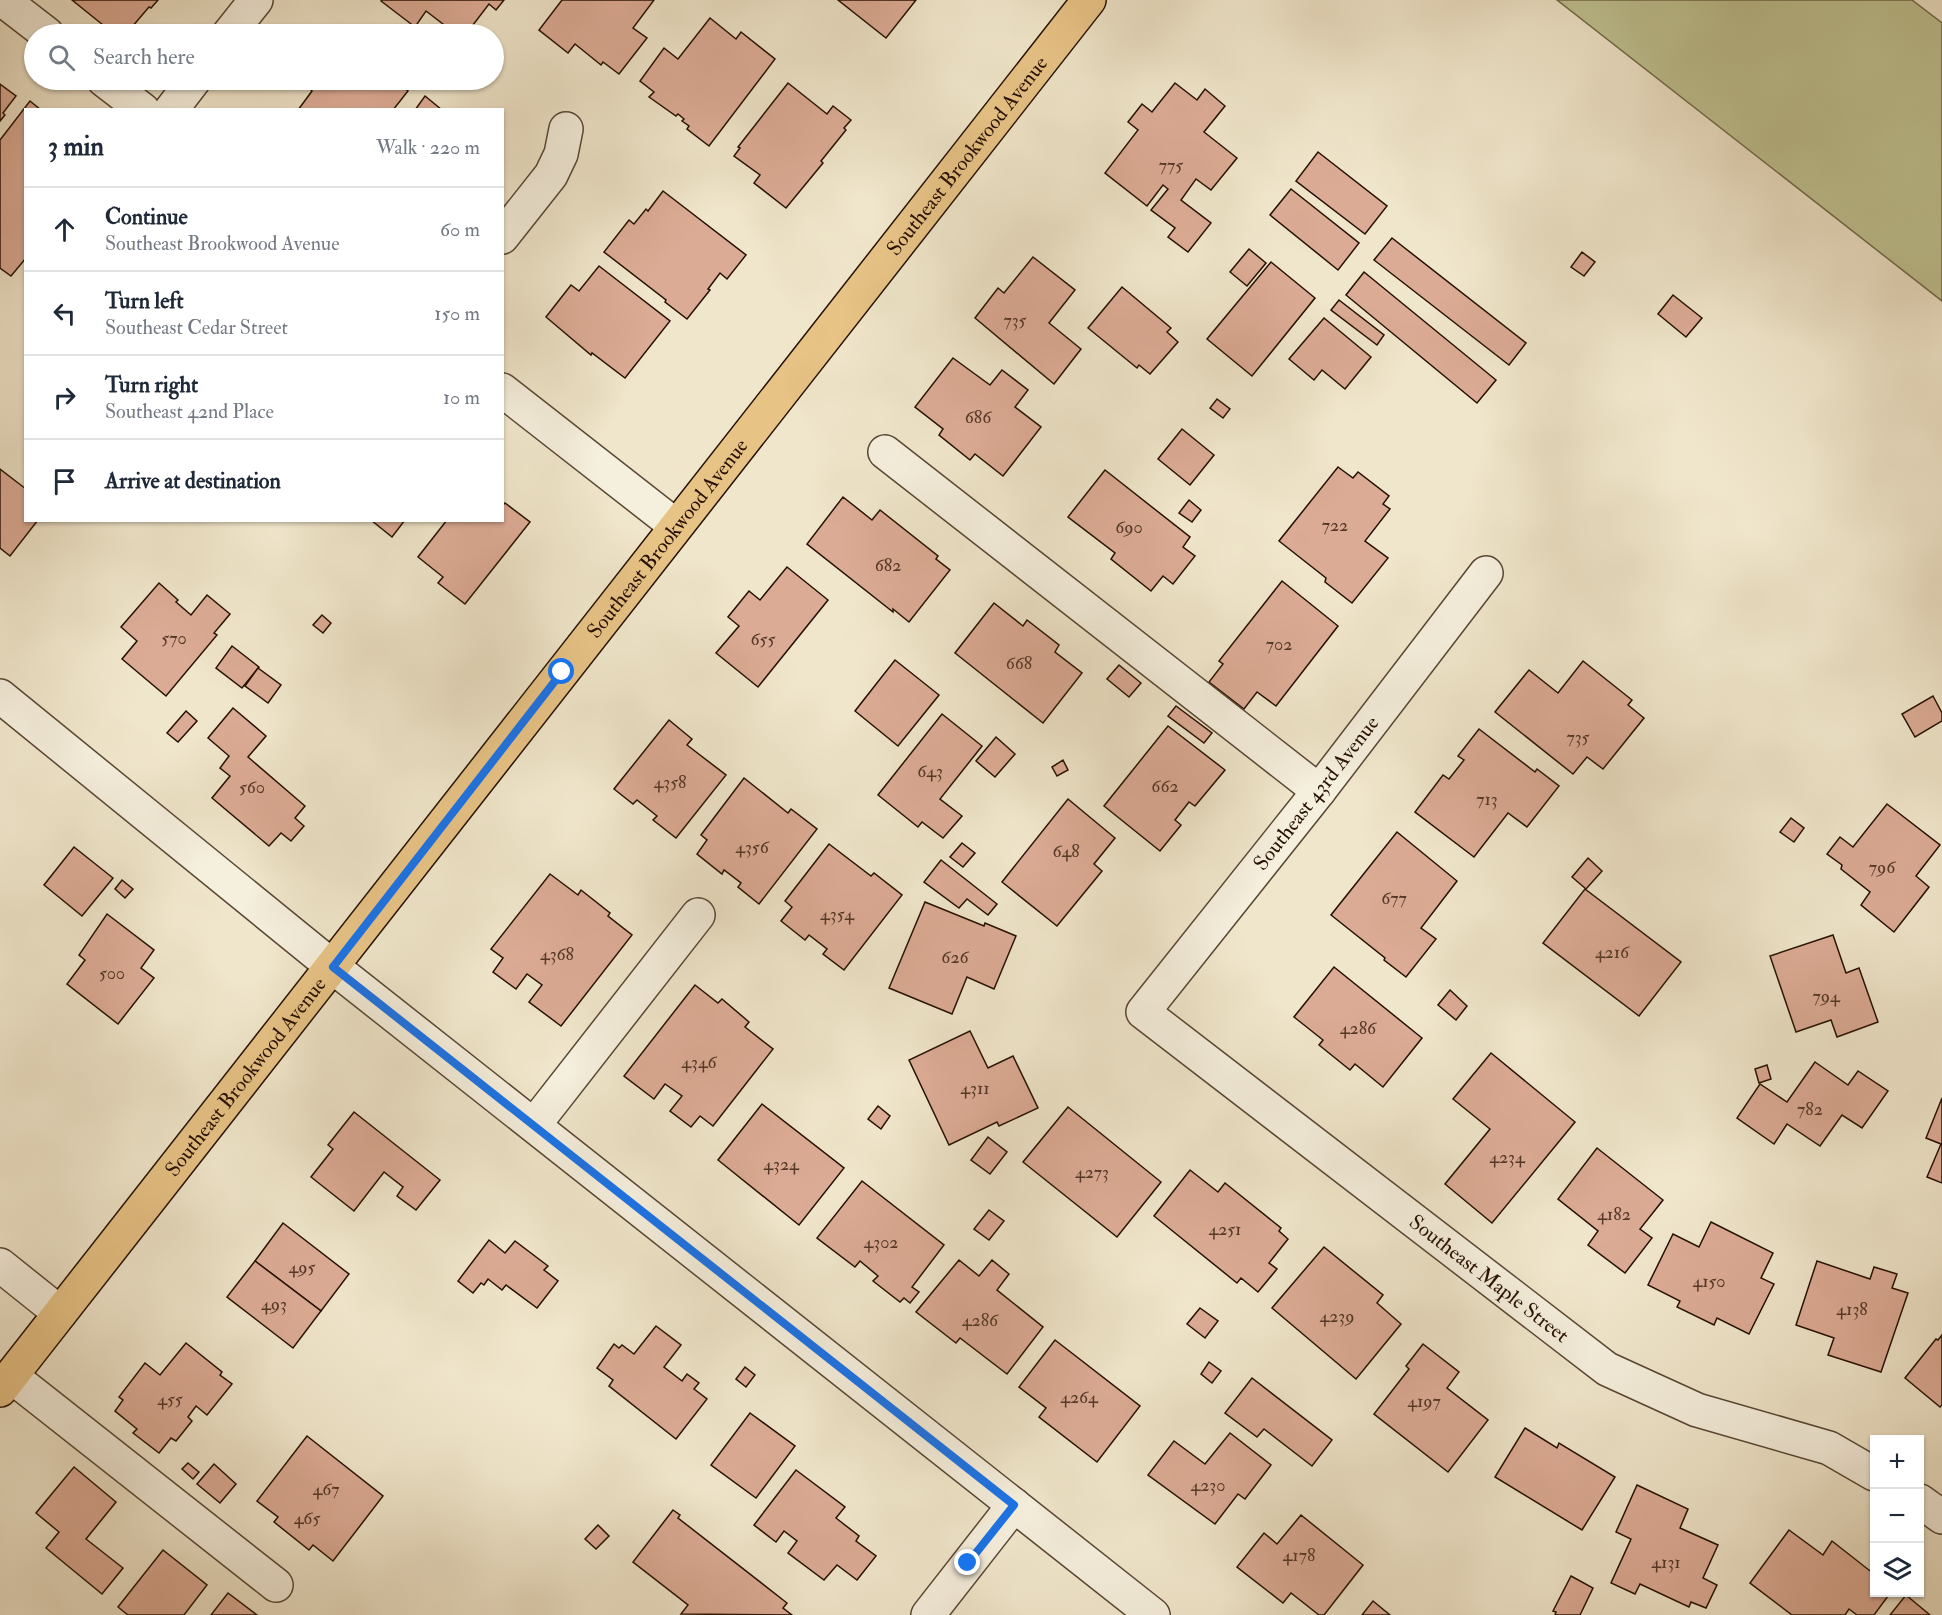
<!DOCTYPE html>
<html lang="en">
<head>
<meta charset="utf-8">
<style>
	:root { --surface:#fff; --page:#f2f2f3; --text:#1f2937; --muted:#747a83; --line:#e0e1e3 }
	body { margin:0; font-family:"IM FELL Double Pica",serif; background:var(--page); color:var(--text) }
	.controls { position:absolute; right:18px; bottom:18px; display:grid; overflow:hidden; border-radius:0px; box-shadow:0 2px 4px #0004 }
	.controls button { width:54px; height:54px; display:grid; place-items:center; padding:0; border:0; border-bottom:2px solid var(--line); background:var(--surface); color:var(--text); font:30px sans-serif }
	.stop { position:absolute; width:18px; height:18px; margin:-14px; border:4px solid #1a73e8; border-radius:50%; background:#fff }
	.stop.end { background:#1a73e8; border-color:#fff; box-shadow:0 2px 6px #0008 }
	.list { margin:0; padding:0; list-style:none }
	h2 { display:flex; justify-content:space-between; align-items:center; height:78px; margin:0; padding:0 24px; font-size:26px }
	h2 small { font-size:20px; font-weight:400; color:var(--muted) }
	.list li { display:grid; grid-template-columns:39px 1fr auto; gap:18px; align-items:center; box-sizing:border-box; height:84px; padding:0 24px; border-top:2px solid var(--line) }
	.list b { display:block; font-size:22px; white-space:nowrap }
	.list p { margin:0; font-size:20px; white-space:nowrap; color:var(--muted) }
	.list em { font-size:20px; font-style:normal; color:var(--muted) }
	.icon { flex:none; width:33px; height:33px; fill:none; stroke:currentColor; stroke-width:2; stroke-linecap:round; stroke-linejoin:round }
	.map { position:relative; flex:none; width:1942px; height:1615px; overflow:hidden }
	.search { position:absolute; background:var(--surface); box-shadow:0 2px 4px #0004; left:24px; top:24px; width:480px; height:66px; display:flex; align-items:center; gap:15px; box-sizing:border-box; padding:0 21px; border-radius:33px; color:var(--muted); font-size:22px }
	.panel { position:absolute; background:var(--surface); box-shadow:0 2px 4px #0004; left:24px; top:108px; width:480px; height:414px; border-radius:0px }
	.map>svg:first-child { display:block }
</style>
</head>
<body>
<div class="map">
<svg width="1942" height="1615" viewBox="0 0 1942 1615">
	<rect width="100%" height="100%" fill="#f0e6cb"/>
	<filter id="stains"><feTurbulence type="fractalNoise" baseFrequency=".00333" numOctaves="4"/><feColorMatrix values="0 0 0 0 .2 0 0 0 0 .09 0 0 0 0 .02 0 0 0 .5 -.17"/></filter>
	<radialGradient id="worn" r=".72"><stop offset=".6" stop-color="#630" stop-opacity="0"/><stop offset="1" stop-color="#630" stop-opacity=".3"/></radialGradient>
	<polygon fill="#c0c393" stroke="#726a4a" stroke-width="1.5" points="1557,0 1912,0 1942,23 1942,301"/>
	<g fill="#dcab95" stroke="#251002" stroke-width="1.5">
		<polygon points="72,0 158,0 151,8 149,7 126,34 98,34 96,33 103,25"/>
		<polygon points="382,0 504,0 496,10 489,4 466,34 456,34 426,11 415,27 381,1"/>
		<polygon points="562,0 654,0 633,28 647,38 619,74 603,62 601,65 575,44 568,53 539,30"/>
		<polygon points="838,0 916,0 886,38"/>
		<polygon points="710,18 736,39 741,32 775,59 709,146 687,129 689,126 682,121 684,119 678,114 676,116 649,97 654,92 640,81 664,48 678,59"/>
		<polygon points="318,80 393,80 408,91 393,110 298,110 312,91 310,89"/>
		<polygon points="788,83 827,114 833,106 851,120 844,128 846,130 821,161 823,163 786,208 754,183 760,175 734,156 740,148 738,147"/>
		<polygon points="1175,83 1197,100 1205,89 1225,106 1204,132 1237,158 1211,190 1196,179 1181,200 1211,223 1188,252 1168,237 1175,228 1151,210 1168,189 1163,185 1147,206 1105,173 1138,130 1128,122 1142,104 1152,112"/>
		<polygon points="0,84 16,96 3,113 5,115 0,121"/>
		<polygon points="425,96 442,110 415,110"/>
		<polygon points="30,101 41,110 26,110 26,258 11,276 0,268 0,140"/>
		<polygon points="1318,152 1387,206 1365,234 1296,181"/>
		<polygon points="1291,189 1359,243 1338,270 1270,215"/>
		<polygon points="663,191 746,255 727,279 720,273 708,289 710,290 687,319 665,302 666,300 604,252 629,220 634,224 646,209 648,211"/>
		<polygon points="1392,238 1526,343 1509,365 1374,260"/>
		<polygon points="1249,249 1266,263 1247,286 1230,272"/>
		<polygon points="1582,252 1595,262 1584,276 1571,267"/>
		<polygon points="1033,257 1075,290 1049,323 1081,349 1054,384 975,318 998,288 1004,293"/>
		<polygon points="1271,262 1315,298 1252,376 1207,339"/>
		<polygon points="599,266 670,321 625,378 592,353 591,355 546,317 571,285 579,291"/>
		<polygon points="1364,272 1496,380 1477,403 1346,295"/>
		<polygon points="1122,287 1171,328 1167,332 1178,342 1150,374 1139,365 1137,368 1088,328"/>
		<polygon points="1673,295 1702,318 1686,337 1658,314"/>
		<polygon points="1339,300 1384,335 1377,345 1331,310"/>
		<polygon points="1324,318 1371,357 1345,389 1322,370 1314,380 1289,359"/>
		<polygon points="953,358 990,385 1002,370 1028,390 1015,407 1041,427 1003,476 975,454 970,460 939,435 943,429 915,407"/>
		<polygon points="1217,399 1230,409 1223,418 1210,408"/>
		<polygon points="1182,429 1214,455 1190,485 1158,459"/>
		<polygon points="1338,467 1353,478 1358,472 1389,496 1383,504 1390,509 1365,541 1388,558 1352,603 1325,582 1326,578 1279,541"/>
		<polygon points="0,469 26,489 26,520 38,520 10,556 0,548"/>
		<polygon points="1105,470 1190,537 1183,547 1195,556 1173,584 1163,576 1151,591 1111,559 1115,553 1068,517"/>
		<polygon points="843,497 872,520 880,510 938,556 936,559 950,570 909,622 893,609 893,612 807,544"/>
		<polygon points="1189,500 1201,510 1192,522 1179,513"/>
		<polygon points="505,503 530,522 465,604 438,583 443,577 418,557 447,520 502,520 502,506"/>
		<polygon points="371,520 405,520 392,537"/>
		<polygon points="787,567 828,600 758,687 716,653 739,626 728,617 749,591 760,600"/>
		<polygon points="1282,581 1338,626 1276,706 1257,692 1244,709 1209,682 1223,664 1219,661"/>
		<polygon points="159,583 178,600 176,602 191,615 207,595 230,614 214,633 217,635 166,696 122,659 137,641 121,627"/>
		<polygon points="994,603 1023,626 1027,620 1059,645 1055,652 1082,673 1043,723 955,653"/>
		<polygon points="322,615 331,623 323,633 313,625"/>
		<polygon points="232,646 259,667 242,688 216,668"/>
		<polygon points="895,660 939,695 898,746 855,711"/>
		<polygon points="1583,661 1632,700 1628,705 1644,718 1603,769 1587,757 1573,774 1495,712 1529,670 1558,693"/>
		<polygon points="1119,665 1141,683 1129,697 1107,679"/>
		<polygon points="258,668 281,685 268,703 245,686"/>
		<polygon points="1933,696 1942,713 1942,721 1915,737 1902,714"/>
		<polygon points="1176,706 1212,733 1204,743 1168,716"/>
		<polygon points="233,708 266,736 248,757 305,806 295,818 304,826 291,841 281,833 269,846 212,798 230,776 220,768 229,756 208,738"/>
		<polygon points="186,711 197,721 178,742 167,733"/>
		<polygon points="942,714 982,746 940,799 962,816 943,838 922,822 918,827 878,795"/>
		<polygon points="669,720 692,739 687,745 726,775 676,838 653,820 657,816 637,800 633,804 614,789"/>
		<polygon points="1168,726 1225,770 1195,806 1189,802 1175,820 1181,825 1160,851 1104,806"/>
		<polygon points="1479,729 1535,772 1537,769 1559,786 1527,827 1508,813 1474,857 1415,812 1443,775 1449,779 1464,760 1458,756"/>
		<polygon points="996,737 1015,754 995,777 976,761"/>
		<polygon points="1063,760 1068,770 1057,776 1052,767"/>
		<polygon points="744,778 788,813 791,809 817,829 759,904 738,887 741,883 724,870 722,874 697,854 707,840 701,835"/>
		<polygon points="1068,799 1115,838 1094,864 1102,871 1057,926 1002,882"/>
		<polygon points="1887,804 1940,845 1916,876 1929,887 1894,932 1861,905 1870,892 1841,869 1842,865 1827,854 1840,837 1853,847"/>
		<polygon points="1791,818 1804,828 1794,842 1780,832"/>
		<polygon points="1397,832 1457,881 1421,928 1436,939 1406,977 1384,960 1385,958 1331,915"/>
		<polygon points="962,843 975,853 963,867 950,857"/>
		<polygon points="829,844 871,876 874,873 902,895 844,970 823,954 827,949 809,935 805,940 781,921 792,907 785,901"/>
		<polygon points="74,847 113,878 82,916 44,885"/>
		<polygon points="1588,858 1602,871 1586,889 1572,877"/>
		<polygon points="941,860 997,904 988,915 967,899 959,908 924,882"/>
		<polygon points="550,874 578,895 581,890 610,913 608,916 632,935 561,1026 529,1002 542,985 527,974 516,989 493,972 503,958 491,949"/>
		<polygon points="122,880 133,889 125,898 115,889"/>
		<polygon points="1585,889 1681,962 1639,1016 1543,943"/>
		<polygon points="925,902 984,926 985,923 1016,936 994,989 967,977 952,1014 889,988"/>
		<polygon points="107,914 154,950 141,968 154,978 118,1024 67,984 85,960 79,955"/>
		<polygon points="1833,935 1846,973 1859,968 1878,1022 1837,1037 1831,1020 1796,1032 1770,956"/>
		<polygon points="1334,967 1422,1038 1383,1087 1355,1064 1350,1070 1319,1045 1323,1040 1294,1017"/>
		<polygon points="695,985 718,1003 722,999 749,1022 745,1027 773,1049 713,1126 700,1116 691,1127 670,1111 682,1096 665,1084 654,1099 624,1076"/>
		<polygon points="1450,990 1467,1006 1456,1020 1438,1005"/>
		<polygon points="970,1031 988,1068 1013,1056 1038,1108 999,1126 997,1122 949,1145 909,1060"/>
		<polygon points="1491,1053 1575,1122 1492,1223 1445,1184 1490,1129 1453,1099"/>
		<polygon points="1815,1062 1848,1085 1858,1071 1888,1091 1862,1128 1842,1115 1820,1146 1787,1124 1774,1144 1737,1118 1760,1084 1787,1102"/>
		<polygon points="1767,1065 1771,1079 1759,1083 1755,1069"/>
		<polygon points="1942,1098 1942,1183 1927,1177 1941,1144 1926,1138"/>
		<polygon points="762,1104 844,1168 799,1225 718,1160"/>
		<polygon points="878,1106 890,1116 881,1129 868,1119"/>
		<polygon points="1068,1107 1161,1182 1117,1237 1023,1162"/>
		<polygon points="354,1112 440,1180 416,1210 397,1196 403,1187 384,1172 354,1211 311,1177 333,1149 328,1145"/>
		<polygon points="988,1137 1007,1152 990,1174 971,1160"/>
		<polygon points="1597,1148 1663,1200 1640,1229 1652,1238 1625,1273 1588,1245 1598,1231 1558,1199"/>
		<polygon points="1190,1170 1218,1192 1225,1183 1281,1228 1279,1231 1288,1239 1269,1263 1277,1269 1258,1292 1241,1278 1237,1283 1154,1216"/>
		<polygon points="862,1181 944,1245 912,1287 919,1292 910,1303 904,1298 900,1302 873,1281 878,1276 860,1261 855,1267 817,1238"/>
		<polygon points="989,1210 1004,1221 989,1240 974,1229"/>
		<polygon points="1711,1222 1773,1253 1761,1278 1774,1284 1749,1334 1717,1318 1714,1325 1677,1307 1680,1301 1648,1285 1673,1234 1699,1247"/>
		<polygon points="283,1223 349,1274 321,1311 255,1261"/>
		<polygon points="489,1240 505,1253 515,1241 548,1266 544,1270 558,1281 537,1308 506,1285 502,1290 488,1279 484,1285 481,1283 473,1293 458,1281"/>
		<polygon points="1324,1247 1383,1295 1377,1303 1401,1324 1356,1379 1272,1308"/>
		<polygon points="959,1260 979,1276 992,1260 1009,1274 997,1290 1043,1327 1007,1374 960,1338 956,1343 916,1312"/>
		<polygon points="255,1261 321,1311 293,1348 227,1297"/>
		<polygon points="1817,1261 1870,1279 1874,1267 1897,1274 1892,1288 1908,1293 1881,1372 1828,1355 1834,1338 1796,1325"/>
		<polygon points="1200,1308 1218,1321 1205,1338 1187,1324"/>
		<polygon points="656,1326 681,1345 664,1367 682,1381 687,1374 699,1383 694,1389 707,1399 676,1439 609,1386 613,1380 597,1368 614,1344 619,1348 622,1345 634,1354"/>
		<polygon points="1942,1335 1942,1405 1940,1407 1905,1378 1936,1339 1938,1340"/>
		<polygon points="1055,1340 1140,1406 1097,1462 1039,1417 1046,1408 1019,1387"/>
		<polygon points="186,1343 222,1372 220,1375 232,1384 207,1415 196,1406 188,1417 192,1421 176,1441 171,1438 159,1453 133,1433 137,1429 115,1411 123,1400 119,1397 145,1363 160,1375"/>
		<polygon points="1423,1344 1459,1372 1447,1388 1488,1420 1448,1472 1374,1414 1409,1369 1406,1366"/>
		<polygon points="1209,1362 1221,1371 1212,1383 1201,1374"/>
		<polygon points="745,1367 755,1375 746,1387 736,1379"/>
		<polygon points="1252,1378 1332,1440 1312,1466 1264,1429 1257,1437 1225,1413"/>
		<polygon points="750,1413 795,1446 756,1498 711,1465"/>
		<polygon points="1525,1428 1557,1448 1559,1443 1615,1477 1582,1530 1495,1477"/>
		<polygon points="1230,1433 1271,1465 1245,1499 1238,1494 1215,1524 1148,1475 1174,1441 1205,1464"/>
		<polygon points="307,1436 383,1496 333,1561 313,1545 309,1550 274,1522 278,1517 257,1501"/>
		<polygon points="188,1463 199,1472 193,1479 182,1469"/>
		<polygon points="214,1464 236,1484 220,1503 197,1484"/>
		<polygon points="74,1467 116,1502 86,1539 123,1568 102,1594 46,1548 59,1532 36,1513"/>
		<polygon points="796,1470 845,1507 836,1518 859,1536 856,1541 876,1556 857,1580 837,1565 824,1580 788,1553 797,1541 784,1531 776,1542 754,1525"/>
		<polygon points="1637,1485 1688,1509 1680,1528 1718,1545 1703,1578 1717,1585 1706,1608 1691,1602 1689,1607 1640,1584 1635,1594 1611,1583 1631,1539 1616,1532"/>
		<polygon points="673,1510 680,1515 678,1518 787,1603 783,1608 792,1615 681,1614 688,1605 633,1562"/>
		<polygon points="1301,1515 1363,1565 1324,1615 1319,1615 1291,1593 1283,1603 1237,1567 1264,1533 1277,1544"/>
		<polygon points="598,1525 609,1536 596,1549 585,1539"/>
		<polygon points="1789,1530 1823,1555 1832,1541 1874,1574 1874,1592 1891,1592 1874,1615 1857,1615 1849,1609 1845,1615 1792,1615 1750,1583"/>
		<polygon points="163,1550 207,1585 184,1615 128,1615 118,1607"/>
		<polygon points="1571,1576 1593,1588 1580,1615 1555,1615 1556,1612 1553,1611"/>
		<polygon points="228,1593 257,1615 211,1615"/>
		<polygon points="1906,1595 1930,1615 1890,1615"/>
		<polygon points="1373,1601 1390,1615 1362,1615"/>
	</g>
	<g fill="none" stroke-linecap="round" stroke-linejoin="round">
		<g stroke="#584634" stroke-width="36">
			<g id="minor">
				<polyline points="3,0 47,34"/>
				<polyline points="229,34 256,0"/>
				<polyline points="104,80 143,110"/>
				<polyline points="171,110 194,80"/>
				<polyline points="502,237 551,175 561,154 566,129"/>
				<polyline points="502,390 676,526"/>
				<polyline points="885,452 1319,791"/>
				<path id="s1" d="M 1486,573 L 1319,791 L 1143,1012 L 1607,1369 L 1697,1410 L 1829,1448 L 1874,1474"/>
				<polyline points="0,696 333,967 1153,1615"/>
				<polyline points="534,1125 698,915"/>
				<polyline points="0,1265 60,1313"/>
				<polyline points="11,1376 276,1585"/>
				<polyline points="1920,1501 1942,1517"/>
				<polyline points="928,1615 1014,1505"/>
			</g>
		</g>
		<g stroke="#251002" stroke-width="36">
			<g id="major">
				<path id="s2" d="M 0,1390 L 1089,0"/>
			</g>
		</g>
		<use href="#minor" stroke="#f5efdd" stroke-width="33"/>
		<use href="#major" stroke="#e8c386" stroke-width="33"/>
	</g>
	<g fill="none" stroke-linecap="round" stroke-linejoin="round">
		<polyline stroke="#1a73e8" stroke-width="8" points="562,672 333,967 1014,1505 968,1563"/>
	</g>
	<g text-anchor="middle" stroke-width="4.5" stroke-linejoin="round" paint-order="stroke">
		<g font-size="18" fill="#533727">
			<text x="1171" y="171">775</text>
			<text x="1015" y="326">735</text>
			<text x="978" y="423">686</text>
			<text x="1335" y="531">722</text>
			<text x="1129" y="533">690</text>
			<text x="888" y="571">682</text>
			<text x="174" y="644">570</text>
			<text x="763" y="645">655</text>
			<text x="1279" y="650">702</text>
			<text x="1019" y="669">668</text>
			<text x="1578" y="743">735</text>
			<text x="930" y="777">643</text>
			<text x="670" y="788">4358</text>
			<text x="1165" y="792">662</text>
			<text x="252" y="793">560</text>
			<text x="1487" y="805">713</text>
			<text x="752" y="853">4356</text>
			<text x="1066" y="857">648</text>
			<text x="1882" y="873">796</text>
			<text x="1394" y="904">677</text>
			<text x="837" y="920">4354</text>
			<text x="1612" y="958">4216</text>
			<text x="557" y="960">4368</text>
			<text x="955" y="963">626</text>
			<text x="112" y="979">500</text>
			<text x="1826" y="1002">794</text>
			<text x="1358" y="1034">4286</text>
			<text x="699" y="1068">4346</text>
			<text x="975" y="1094">4311</text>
			<text x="1810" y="1115">782</text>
			<text x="1507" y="1163">4234</text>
			<text x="781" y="1170">4324</text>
			<text x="1092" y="1178">4273</text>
			<text x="1614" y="1220">4182</text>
			<text x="1225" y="1235">4251</text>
			<text x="881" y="1248">4302</text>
			<text x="302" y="1273">495</text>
			<text x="1709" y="1287">4150</text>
			<text x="274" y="1310">493</text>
			<text x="1852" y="1315">4138</text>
			<text x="1337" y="1322">4239</text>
			<text x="980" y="1326">4286</text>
			<text x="1079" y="1403">4264</text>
			<text x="170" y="1405">455</text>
			<text x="1424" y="1407">4197</text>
			<text x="1208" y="1491">4230</text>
			<text x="326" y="1495">467</text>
			<text x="307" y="1524">465</text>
			<text x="1299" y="1561">4178</text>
			<text x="1666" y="1568">4131</text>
		</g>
		<g font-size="21" fill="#251002" stroke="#f5efdd">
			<text dy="7" stroke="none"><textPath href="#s2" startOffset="1568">Southeast Brookwood Avenue</textPath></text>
			<text dy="7" stroke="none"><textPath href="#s2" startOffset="1082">Southeast Brookwood Avenue</textPath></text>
			<text transform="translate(1316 793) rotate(-52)" y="7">Southeast 43rd Avenue</text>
			<text dy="7" stroke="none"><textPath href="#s2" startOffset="398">Southeast Brookwood Avenue</textPath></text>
			<text dy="7" stroke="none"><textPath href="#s1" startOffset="994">Southeast Maple Street</textPath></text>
		</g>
	</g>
	<rect width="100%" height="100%" filter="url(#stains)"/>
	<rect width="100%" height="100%" fill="url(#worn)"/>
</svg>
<div class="controls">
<button>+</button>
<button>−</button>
<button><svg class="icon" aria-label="layers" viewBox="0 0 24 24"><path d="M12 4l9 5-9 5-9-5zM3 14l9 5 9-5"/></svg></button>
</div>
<div class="stop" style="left:562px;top:672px"></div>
<div class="stop end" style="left:968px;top:1563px"></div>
<div class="search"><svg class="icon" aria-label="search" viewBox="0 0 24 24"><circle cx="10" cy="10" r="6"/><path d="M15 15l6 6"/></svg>Search here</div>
<section class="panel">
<h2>3 min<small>Walk · 220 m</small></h2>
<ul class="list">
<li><svg class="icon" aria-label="ahead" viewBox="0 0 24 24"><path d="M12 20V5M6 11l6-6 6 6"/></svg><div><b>Continue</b><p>Southeast Brookwood Avenue</p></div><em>60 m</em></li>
<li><svg class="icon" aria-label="left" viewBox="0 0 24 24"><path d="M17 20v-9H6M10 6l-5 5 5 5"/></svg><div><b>Turn left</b><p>Southeast Cedar Street</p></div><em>150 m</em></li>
<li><svg class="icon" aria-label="right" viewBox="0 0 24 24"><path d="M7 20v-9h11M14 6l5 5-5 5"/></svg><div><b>Turn right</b><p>Southeast 42nd Place</p></div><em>10 m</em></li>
<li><svg class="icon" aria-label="arrive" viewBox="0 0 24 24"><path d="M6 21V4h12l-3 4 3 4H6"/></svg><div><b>Arrive at destination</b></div></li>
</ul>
</section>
</div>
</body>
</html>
